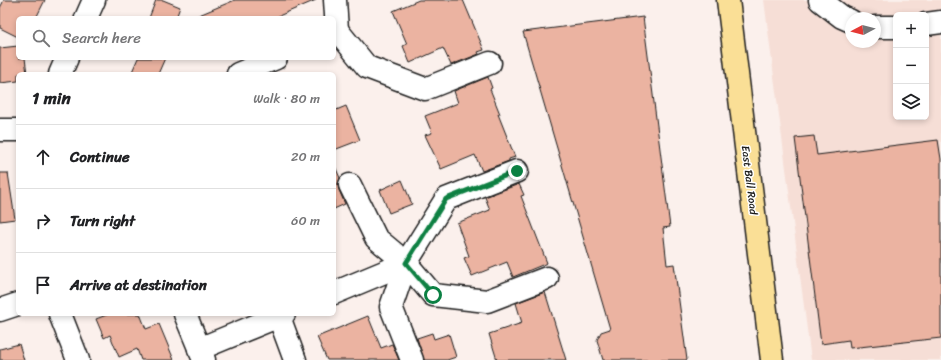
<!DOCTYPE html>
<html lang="en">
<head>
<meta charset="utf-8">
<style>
	:root { --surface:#fff; --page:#f6f6f6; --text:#202124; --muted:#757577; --line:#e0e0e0 }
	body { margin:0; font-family:Sriracha,sans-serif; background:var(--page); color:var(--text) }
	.controls { position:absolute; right:12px; top:12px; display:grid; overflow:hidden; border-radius:6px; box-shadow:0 2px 6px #0003 }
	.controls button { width:36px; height:36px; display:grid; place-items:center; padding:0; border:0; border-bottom:1px solid var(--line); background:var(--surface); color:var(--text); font:20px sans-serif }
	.compass { position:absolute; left:845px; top:12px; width:36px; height:36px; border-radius:50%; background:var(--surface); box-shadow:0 2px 6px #0003; rotate:263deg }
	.stop { position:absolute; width:12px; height:12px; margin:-9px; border:3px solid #0b8043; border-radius:50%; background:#fff }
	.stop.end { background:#0b8043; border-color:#fff; box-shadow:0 1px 4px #0008 }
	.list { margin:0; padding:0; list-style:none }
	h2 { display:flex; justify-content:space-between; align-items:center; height:52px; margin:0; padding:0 16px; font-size:17px }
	h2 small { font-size:13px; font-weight:400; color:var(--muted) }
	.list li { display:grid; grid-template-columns:26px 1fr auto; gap:12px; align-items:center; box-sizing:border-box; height:64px; padding:0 16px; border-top:1px solid var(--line) }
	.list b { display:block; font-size:15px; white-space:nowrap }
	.list em { font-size:13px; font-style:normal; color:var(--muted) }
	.icon { flex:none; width:22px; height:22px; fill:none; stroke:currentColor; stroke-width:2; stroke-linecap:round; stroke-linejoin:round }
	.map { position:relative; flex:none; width:941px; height:360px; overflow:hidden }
	.search { position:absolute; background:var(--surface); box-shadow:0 2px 6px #0003; left:16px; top:16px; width:320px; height:44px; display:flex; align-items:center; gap:10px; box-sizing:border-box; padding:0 14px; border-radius:6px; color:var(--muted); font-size:15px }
	.panel { position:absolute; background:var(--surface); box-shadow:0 2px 6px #0003; left:16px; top:72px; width:320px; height:244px; border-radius:6px }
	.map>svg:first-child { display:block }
</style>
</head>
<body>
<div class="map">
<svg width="941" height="360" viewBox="0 0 941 360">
	<rect width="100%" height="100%" fill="#fbf0ec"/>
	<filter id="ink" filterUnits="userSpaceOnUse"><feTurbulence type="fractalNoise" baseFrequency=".025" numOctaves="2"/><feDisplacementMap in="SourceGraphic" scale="8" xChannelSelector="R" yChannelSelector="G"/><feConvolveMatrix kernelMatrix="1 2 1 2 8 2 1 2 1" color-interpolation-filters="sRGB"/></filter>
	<g filter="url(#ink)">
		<path fill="#f6ded6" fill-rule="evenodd" d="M 764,0 L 941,0 L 941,360 L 811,360 ZM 896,15 L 926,15 L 926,117 L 896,117 ZM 851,18 L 875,18 L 875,42 L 851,42 Z"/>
		<g fill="#ebb3a1" stroke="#1c1c1c">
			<polygon points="4,0 45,0 36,18 18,18 18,37 0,28 0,8"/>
			<polygon points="156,0 163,0 180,7 176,18 149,18"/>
			<polygon points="235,0 316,0 274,18 192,18"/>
			<polygon points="419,0 463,0 484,50 478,52 479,54 451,65 443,48 410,63 403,46 407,44 393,11"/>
			<polygon points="643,17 670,227 663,228 667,265 674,264 687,360 603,360 597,340 601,332 610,329 523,32"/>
			<polygon points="18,46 18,58 25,58 27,74 18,74 18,81 0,83 0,48"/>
			<polygon points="138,58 165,58 158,74 131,74"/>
			<polygon points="488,77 492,88 490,89 500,114 498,114 515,157 509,159 509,161 482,171 475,155 441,169 425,135 432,133 425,116 458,103 454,91"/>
			<polygon points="346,106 360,140 334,150 334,111"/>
			<polygon points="814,136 817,155 938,140 941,159 941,338 850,348 849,340 821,344 795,138"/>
			<polygon points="334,164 340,178 338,184 339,190 345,204 334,209"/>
			<polygon points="0,173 8,173 15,219 0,221"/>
			<polygon points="402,180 412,204 389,213 380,190"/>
			<polygon points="519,184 524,195 521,196 547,263 513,277 507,262 472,276 464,258 469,256 457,223 490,210 485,197"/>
			<polygon points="545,292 566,360 497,360 489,334 522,323 516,303"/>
			<polygon points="109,314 140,314 146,329 159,324 174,360 141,360 137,349 119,357 110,335 104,338 96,319"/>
			<polygon points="368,316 381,348 392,344 399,360 327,360 317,337"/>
			<polygon points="432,333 434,339 449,334 456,357 447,360 424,360 417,338"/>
			<polygon points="19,344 24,360 0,360 0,349"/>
		</g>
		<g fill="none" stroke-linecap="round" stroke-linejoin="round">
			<g stroke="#1c1c1c" stroke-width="25">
				<g id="minor">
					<polyline points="820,0 842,17 851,21"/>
					<polyline points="86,18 94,0"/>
					<polyline points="926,24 941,22"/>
					<polyline points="875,27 896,27"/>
					<polyline points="337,30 367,67 425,89 490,63"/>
					<polyline points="334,31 337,30 335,0"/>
					<polyline points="60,74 67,58"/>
					<polyline points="238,74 276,58"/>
					<polyline points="0,130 18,130"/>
					<polyline points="350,185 376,238 406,263 433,295 487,301 547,278"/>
					<polyline points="334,293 406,263"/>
					<polyline points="0,310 18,304"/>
					<polyline points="60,314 78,360"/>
					<polyline points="185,314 204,360"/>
					<polyline points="278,314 295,360"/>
					<polyline points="199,349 284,314"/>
					<polyline points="412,360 391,307 406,263 446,199 517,171"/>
				</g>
			</g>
			<g stroke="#1c1c1c" stroke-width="25">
				<polyline id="major" points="728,0 772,360"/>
			</g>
			<use href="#minor" stroke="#fff" stroke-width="22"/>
			<use href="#major" stroke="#fadf96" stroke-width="22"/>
		</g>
	</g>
	<g fill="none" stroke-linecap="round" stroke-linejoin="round" filter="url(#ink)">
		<polyline stroke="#0b8043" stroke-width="5" points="433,295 406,263 446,199 517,171"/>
	</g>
	<g text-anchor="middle" stroke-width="3" stroke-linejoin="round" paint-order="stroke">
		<g font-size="11" fill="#1c1c1c" stroke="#fff">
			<text transform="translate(750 180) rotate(83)" y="4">East Ball Road</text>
		</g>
	</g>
</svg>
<div class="controls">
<button>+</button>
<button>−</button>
<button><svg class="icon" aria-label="layers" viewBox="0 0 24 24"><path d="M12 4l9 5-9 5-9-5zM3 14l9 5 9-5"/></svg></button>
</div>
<svg class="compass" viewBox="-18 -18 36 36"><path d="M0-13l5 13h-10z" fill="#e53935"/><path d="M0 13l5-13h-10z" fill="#757577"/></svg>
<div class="stop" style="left:433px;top:295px"></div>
<div class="stop end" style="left:517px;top:171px"></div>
<div class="search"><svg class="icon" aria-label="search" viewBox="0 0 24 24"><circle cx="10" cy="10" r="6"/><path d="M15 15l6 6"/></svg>Search here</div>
<section class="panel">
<h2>1 min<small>Walk · 80 m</small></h2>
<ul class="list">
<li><svg class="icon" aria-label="ahead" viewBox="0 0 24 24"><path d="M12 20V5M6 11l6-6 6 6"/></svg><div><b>Continue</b></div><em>20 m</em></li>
<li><svg class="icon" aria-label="right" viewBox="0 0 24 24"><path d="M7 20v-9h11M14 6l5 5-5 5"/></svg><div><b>Turn right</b></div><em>60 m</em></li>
<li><svg class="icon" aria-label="arrive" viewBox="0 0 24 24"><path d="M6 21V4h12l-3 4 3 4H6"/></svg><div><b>Arrive at destination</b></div></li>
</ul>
</section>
</div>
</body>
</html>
